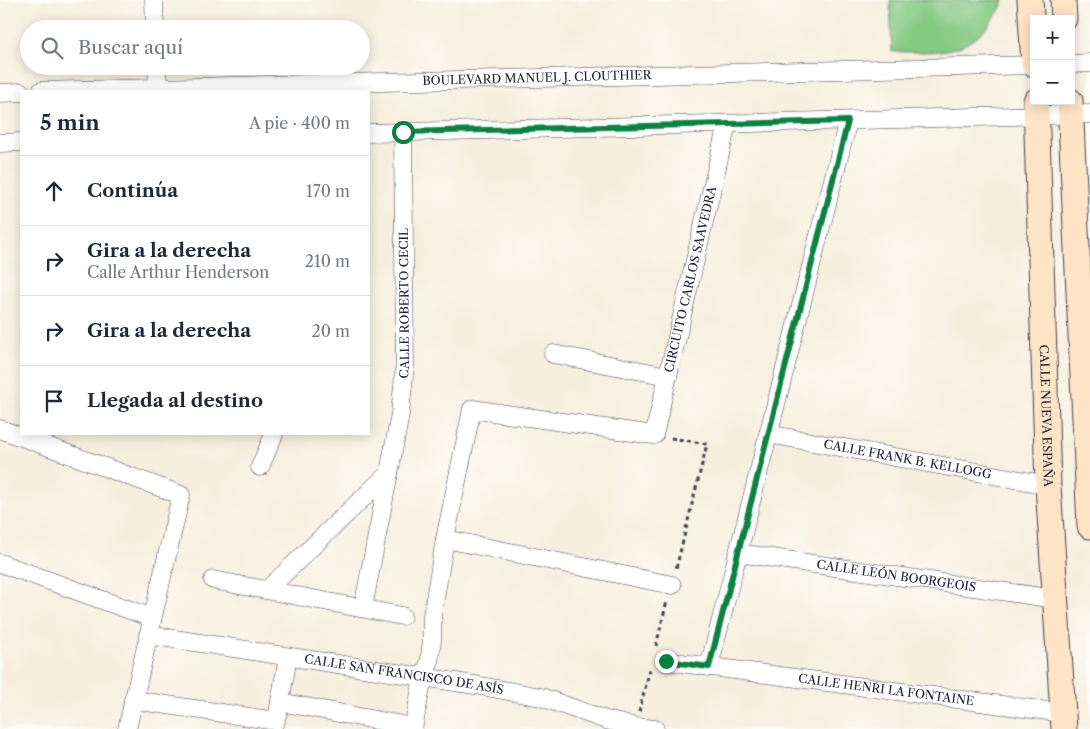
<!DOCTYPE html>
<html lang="es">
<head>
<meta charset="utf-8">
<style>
	:root { --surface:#fff; --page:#f2f2f3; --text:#1f2937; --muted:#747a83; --line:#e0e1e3 }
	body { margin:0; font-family:"Libre Caslon Text",serif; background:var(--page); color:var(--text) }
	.controls { position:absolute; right:15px; top:15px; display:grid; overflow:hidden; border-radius:0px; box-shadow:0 2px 12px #0003 }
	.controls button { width:45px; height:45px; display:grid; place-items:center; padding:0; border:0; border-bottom:1px solid var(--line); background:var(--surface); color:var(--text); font:25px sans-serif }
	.stop { position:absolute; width:15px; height:15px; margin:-11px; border:4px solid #0b8043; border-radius:50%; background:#fff }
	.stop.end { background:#0b8043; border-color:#fff; box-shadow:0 1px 5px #0008 }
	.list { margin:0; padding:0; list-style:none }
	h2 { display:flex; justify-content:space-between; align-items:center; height:65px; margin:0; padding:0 20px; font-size:21px }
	h2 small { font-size:16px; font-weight:400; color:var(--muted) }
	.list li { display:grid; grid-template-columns:32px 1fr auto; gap:15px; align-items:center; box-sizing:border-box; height:70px; padding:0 20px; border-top:1px solid var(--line) }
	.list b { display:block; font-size:19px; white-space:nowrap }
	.list p { margin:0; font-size:16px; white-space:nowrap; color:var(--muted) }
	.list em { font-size:16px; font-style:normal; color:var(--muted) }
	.icon { flex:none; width:28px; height:28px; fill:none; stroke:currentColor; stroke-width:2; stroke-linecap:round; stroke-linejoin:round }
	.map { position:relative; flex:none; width:1090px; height:729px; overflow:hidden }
	.search { position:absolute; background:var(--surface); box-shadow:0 2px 12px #0003; left:20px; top:20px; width:350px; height:55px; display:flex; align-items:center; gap:12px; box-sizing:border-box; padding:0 18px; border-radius:28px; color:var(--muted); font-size:19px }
	.panel { position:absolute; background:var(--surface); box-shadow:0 2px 12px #0003; left:20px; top:90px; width:350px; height:345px; border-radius:0px }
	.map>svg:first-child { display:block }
</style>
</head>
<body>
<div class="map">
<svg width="1090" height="729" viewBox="0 0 1090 729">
	<rect width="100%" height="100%" fill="#fdfcf7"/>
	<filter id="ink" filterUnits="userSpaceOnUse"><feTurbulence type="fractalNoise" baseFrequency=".02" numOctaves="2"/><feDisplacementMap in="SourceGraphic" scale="10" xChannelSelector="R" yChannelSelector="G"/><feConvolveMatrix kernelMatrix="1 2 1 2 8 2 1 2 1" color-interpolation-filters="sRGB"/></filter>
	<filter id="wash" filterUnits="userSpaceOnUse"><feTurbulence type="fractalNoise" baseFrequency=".0096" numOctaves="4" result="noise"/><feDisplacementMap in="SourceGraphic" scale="20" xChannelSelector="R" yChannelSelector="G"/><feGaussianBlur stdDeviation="1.12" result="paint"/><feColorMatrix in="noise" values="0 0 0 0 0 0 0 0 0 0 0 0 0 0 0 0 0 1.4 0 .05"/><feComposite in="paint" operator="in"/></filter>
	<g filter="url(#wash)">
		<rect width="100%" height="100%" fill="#f7efde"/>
		<path fill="#85c983" stroke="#54765f" d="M 890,0 L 1004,0 C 1002,9 995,16 990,23 C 963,58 932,51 892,52 Z"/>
	</g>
	<g filter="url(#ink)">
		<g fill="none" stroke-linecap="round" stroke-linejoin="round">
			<g stroke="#424153" stroke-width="19">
				<g id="street">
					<polyline points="154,0 155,29"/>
					<polyline points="1071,64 1090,63"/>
					<polyline points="157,66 158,91"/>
					<path id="s1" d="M 41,91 L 1034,65"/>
					<polyline points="0,93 21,92"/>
					<polyline points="369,133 1090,114"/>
					<polyline points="0,143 21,142"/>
					<polyline points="553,354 668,376"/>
					<polyline points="0,429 181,495 127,729"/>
					<path id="s2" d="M 768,434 L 1048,485"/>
					<polyline points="260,467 274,434"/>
					<polyline points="445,539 672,585"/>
					<path id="s3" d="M 738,553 L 1055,599"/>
					<polyline points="0,563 152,618"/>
					<polyline points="213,580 402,616"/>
					<path id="s4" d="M 267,590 L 389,473 L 400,414 L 405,366 L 403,132"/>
					<polyline points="363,608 389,473"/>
					<path id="s5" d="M 148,635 L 475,685 L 541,697 L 606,720 L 636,727 L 655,729"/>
					<path id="s6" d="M 666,661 L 1063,713"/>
					<polyline points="709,667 848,121"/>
					<polyline points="133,700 276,721"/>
					<polyline points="280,702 413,727"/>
					<polyline points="278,713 288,657"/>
					<path id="s7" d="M 413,729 L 423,678 L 429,663 L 432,641 L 432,616 L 445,539 L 472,409 L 654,435 L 727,124"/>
				</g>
			</g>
			<g stroke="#424153" stroke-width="27">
				<g id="secondary">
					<polyline points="1030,0 1034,64"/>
					<polyline points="1063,0 1064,19"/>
					<path id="s8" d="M 1036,101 L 1048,485 L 1064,729"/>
					<polyline points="1070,101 1090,526"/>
				</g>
			</g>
			<g stroke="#424153" stroke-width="3" stroke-dasharray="4 4" stroke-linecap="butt">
				<polyline points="671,438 707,444 676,569"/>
				<polyline points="656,646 667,601"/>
				<polyline points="639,712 650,669"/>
			</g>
			<use href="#street" stroke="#fff" stroke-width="18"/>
			<use href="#secondary" stroke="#ffe4c6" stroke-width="25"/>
		</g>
	</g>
	<g fill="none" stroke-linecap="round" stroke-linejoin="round" filter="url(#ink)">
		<polyline stroke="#0b8043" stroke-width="6" points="403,132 848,121 709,667 666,661"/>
	</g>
	<g text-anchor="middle" stroke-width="4" stroke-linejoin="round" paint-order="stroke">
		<g font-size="12" fill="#22223b" stroke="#fdfcf7">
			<text dy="4" stroke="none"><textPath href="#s1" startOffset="496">BOULEVARD MANUEL J. CLOUTHIER</textPath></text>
			<text dy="4" stroke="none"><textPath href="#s7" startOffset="670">CIRCUITO CARLOS SAAVEDRA</textPath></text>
			<text dy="4" stroke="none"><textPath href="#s4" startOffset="340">CALLE ROBERTO CECIL</textPath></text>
			<text dy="4" stroke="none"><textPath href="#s8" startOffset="315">CALLE NUEVA ESPAÑA</textPath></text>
			<text dy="4" stroke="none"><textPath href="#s2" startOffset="142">CALLE FRANK B. KELLOGG</textPath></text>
			<text dy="4" stroke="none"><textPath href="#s3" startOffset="160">CALLE LEÓN BOORGEOIS</textPath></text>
			<text dy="4" stroke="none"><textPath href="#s5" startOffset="259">CALLE SAN FRANCISCO DE ASÍS</textPath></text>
			<text dy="4" stroke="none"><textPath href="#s6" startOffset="222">CALLE HENRI LA FONTAINE</textPath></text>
		</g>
	</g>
</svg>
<div class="controls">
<button>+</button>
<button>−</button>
</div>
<div class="stop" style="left:403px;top:132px"></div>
<div class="stop end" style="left:666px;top:661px"></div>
<div class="search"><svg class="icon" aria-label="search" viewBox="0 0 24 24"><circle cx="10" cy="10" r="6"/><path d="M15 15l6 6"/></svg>Buscar aquí</div>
<section class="panel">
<h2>5 min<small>A pie · 400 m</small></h2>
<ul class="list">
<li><svg class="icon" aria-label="ahead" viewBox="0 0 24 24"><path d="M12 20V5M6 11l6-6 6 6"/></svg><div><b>Continúa</b></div><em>170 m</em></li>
<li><svg class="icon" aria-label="right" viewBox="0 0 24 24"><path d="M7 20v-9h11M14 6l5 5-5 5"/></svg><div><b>Gira a la derecha</b><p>Calle Arthur Henderson</p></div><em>210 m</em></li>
<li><svg class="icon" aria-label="right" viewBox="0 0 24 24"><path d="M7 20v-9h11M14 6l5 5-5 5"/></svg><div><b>Gira a la derecha</b></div><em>20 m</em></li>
<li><svg class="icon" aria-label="arrive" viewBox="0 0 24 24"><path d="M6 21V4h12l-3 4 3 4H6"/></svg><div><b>Llegada al destino</b></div></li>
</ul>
</section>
</div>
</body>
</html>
